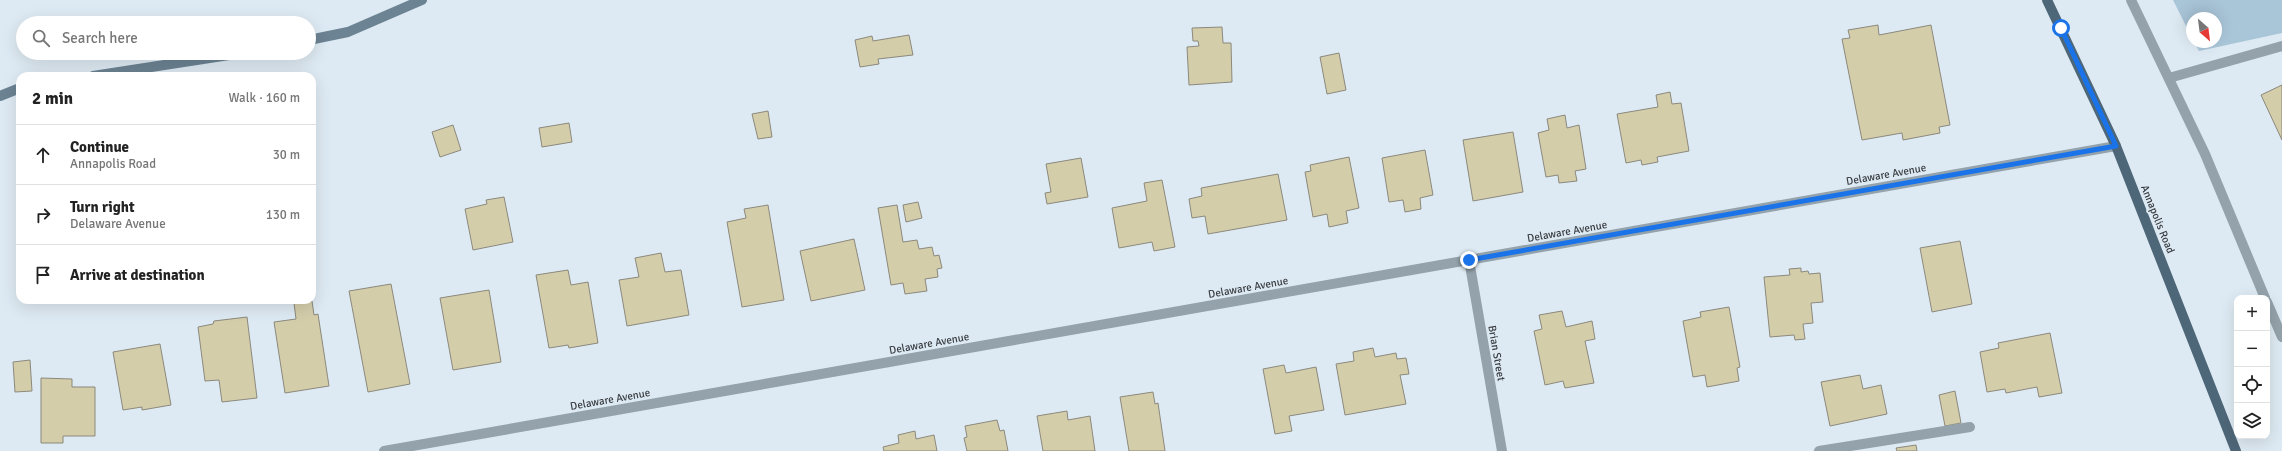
<!DOCTYPE html>
<html lang="en">
<head>
<meta charset="utf-8">
<style>
	:root { --surface:#fff; --page:#f2f2f2; --text:#222; --muted:#767676; --line:#e0e0e0 }
	body { margin:0; font-family:Signika,sans-serif; background:var(--page); color:var(--text) }
	.controls { position:absolute; right:12px; bottom:12px; display:grid; overflow:hidden; border-radius:8px; box-shadow:0 4px 16px #0002 }
	.controls button { width:36px; height:36px; display:grid; place-items:center; padding:0; border:0; border-bottom:1px solid var(--line); background:var(--surface); color:var(--text); font:20px sans-serif }
	.compass { position:absolute; left:2186px; top:12px; width:36px; height:36px; border-radius:50%; background:var(--surface); box-shadow:0 4px 16px #0002; rotate:152deg }
	.stop { position:absolute; width:12px; height:12px; margin:-9px; border:3px solid #1a73e8; border-radius:50%; background:#fff }
	.stop.end { background:#1a73e8; border-color:#fff; box-shadow:0 1px 4px #0008 }
	.list { margin:0; padding:0; list-style:none }
	h2 { display:flex; justify-content:space-between; align-items:center; height:52px; margin:0; padding:0 16px; font-size:17px }
	h2 small { font-size:13px; font-weight:400; color:var(--muted) }
	.list li { display:grid; grid-template-columns:26px 1fr auto; gap:12px; align-items:center; box-sizing:border-box; height:60px; padding:0 16px; border-top:1px solid var(--line) }
	.list b { display:block; font-size:15px; white-space:nowrap }
	.list p { margin:0; font-size:13px; white-space:nowrap; color:var(--muted) }
	.list em { font-size:13px; font-style:normal; color:var(--muted) }
	.icon { flex:none; width:22px; height:22px; fill:none; stroke:currentColor; stroke-width:2; stroke-linecap:round; stroke-linejoin:round }
	.map { position:relative; flex:none; width:2282px; height:451px; overflow:hidden }
	.search { position:absolute; background:var(--surface); box-shadow:0 4px 16px #0002; left:16px; top:16px; width:300px; height:44px; display:flex; align-items:center; gap:10px; box-sizing:border-box; padding:0 14px; border-radius:22px; color:var(--muted); font-size:15px }
	.panel { position:absolute; background:var(--surface); box-shadow:0 4px 16px #0002; left:16px; top:72px; width:300px; height:232px; border-radius:12px }
	.map>svg:first-child { display:block }
</style>
</head>
<body>
<div class="map">
<svg width="2282" height="451" viewBox="0 0 2282 451">
	<rect width="100%" height="100%" fill="#deeaf3"/>
	<polygon fill="#a9c5d8" points="2173,0 2282,0 2282,33 2199,51 2194,42 2216,42 2216,18 2192,18 2192,38"/>
	<g fill="none" stroke-linecap="round" stroke-linejoin="round">
		<g stroke="#6c8393" stroke-width="10">
			<polyline points="309,40 348,32 422,0"/>
			<polyline points="93,76 242,53"/>
			<polyline points="0,96 20,88"/>
		</g>
	</g>
	<g fill="#d3cdaa" stroke="#8b897d">
		<polygon points="1878,25 1879,35 1931,25 1950,125 1939,127 1940,133 1903,140 1902,133 1862,140 1842,39 1850,38 1848,30"/>
		<polygon points="1222,27 1223,43 1231,43 1232,82 1189,85 1187,47 1199,46 1198,41 1193,41 1192,28"/>
		<polygon points="909,35 913,55 878,59 879,64 860,67 855,40 872,36 873,41"/>
		<polygon points="1339,53 1346,90 1327,94 1320,57"/>
		<polygon points="2282,85 2282,140 2261,95"/>
		<polygon points="1670,92 1672,104 1681,103 1689,151 1657,157 1658,162 1642,165 1641,160 1626,163 1617,114 1658,107 1656,95"/>
		<polygon points="768,111 772,137 758,139 752,114"/>
		<polygon points="1565,115 1567,128 1579,125 1586,169 1575,171 1577,181 1559,183 1558,175 1546,177 1538,133 1549,130 1547,119"/>
		<polygon points="569,123 572,142 542,147 539,128"/>
		<polygon points="453,125 461,150 440,157 432,132"/>
		<polygon points="1513,132 1523,192 1473,201 1463,140"/>
		<polygon points="1425,150 1433,195 1420,198 1421,209 1405,212 1403,200 1389,202 1382,158"/>
		<polygon points="1349,157 1359,208 1346,211 1348,223 1329,227 1327,214 1313,217 1305,172 1311,171 1310,165"/>
		<polygon points="1081,158 1088,197 1047,204 1045,193 1051,192 1046,164"/>
		<polygon points="1278,174 1287,220 1208,234 1205,216 1192,218 1189,199 1202,196 1201,188"/>
		<polygon points="1162,180 1175,247 1154,251 1152,242 1119,248 1112,208 1147,201 1144,183"/>
		<polygon points="504,197 513,242 473,250 465,209 487,204 486,200"/>
		<polygon points="918,202 922,218 906,222 903,205"/>
		<polygon points="768,205 784,300 742,307 727,222 746,218 744,209"/>
		<polygon points="897,205 903,242 917,240 919,249 932,247 934,256 939,255 942,268 937,269 938,277 925,279 927,291 905,294 903,283 891,285 878,208"/>
		<polygon points="854,239 865,290 811,301 800,251"/>
		<polygon points="1960,241 1972,304 1932,312 1920,248"/>
		<polygon points="661,253 665,272 681,270 689,315 627,326 619,280 639,277 635,258"/>
		<polygon points="1801,268 1801,272 1808,271 1809,274 1820,273 1823,302 1811,303 1813,323 1803,324 1805,339 1795,340 1794,335 1770,337 1764,277 1790,275 1789,269"/>
		<polygon points="568,270 571,285 588,282 598,343 569,348 568,345 549,348 536,275"/>
		<polygon points="391,284 410,384 368,392 349,291"/>
		<polygon points="489,290 501,362 453,370 440,298"/>
		<polygon points="312,301 314,315 318,314 329,386 285,393 274,322 296,319 294,303"/>
		<polygon points="1729,307 1740,367 1737,368 1739,381 1707,387 1705,375 1693,377 1683,321 1701,317 1700,312"/>
		<polygon points="1562,311 1566,327 1592,321 1595,339 1585,341 1594,383 1565,388 1563,381 1545,385 1534,331 1542,329 1539,315"/>
		<polygon points="247,317 257,398 222,402 219,380 205,381 198,327 213,324 214,321"/>
		<polygon points="2050,333 2062,393 2039,397 2037,387 2006,393 2005,389 1987,392 1980,352 1999,348 1998,343"/>
		<polygon points="160,344 171,405 142,410 142,407 123,410 113,352"/>
		<polygon points="1373,348 1375,357 1396,353 1397,359 1406,358 1409,374 1400,375 1406,404 1345,415 1336,364 1354,361 1353,352"/>
		<polygon points="30,360 32,391 15,392 13,362"/>
		<polygon points="1284,365 1286,373 1316,367 1324,410 1289,416 1292,431 1275,434 1263,369"/>
		<polygon points="1860,375 1863,389 1881,385 1887,414 1830,426 1821,382"/>
		<polygon points="41,378 72,379 72,387 95,387 95,436 63,436 63,443 41,443"/>
		<polygon points="1955,391 1961,423 1945,426 1939,395"/>
		<polygon points="1153,392 1155,404 1158,403 1165,451 1129,451 1120,397"/>
		<polygon points="1067,411 1068,420 1090,416 1095,451 1043,451 1037,416"/>
		<polygon points="997,420 1000,431 1004,430 1008,451 967,451 964,438 967,437 965,426"/>
		<polygon points="915,431 916,439 934,435 937,451 884,451 883,447 899,443 898,435"/>
		<polygon points="1916,445 1917,451 1897,451 1896,448"/>
	</g>
	<g fill="none" stroke-linecap="round" stroke-linejoin="round">
		<g stroke="#94a2ab" stroke-width="10">
			<polyline points="2131,0 2205,154 2265,298"/>
			<polyline points="2169,78 2282,46"/>
			<polyline points="1469,260 1502,451"/>
			<polyline points="2267,302 2282,337"/>
			<polyline points="384,451 2116,146"/>
			<polyline points="1819,451 1970,427"/>
		</g>
		<polyline stroke="#4e6778" stroke-width="10" points="2047,0 2116,146 2236,451"/>
	</g>
	<g fill="none" stroke-linecap="round" stroke-linejoin="round">
		<polyline stroke="#1a73e8" stroke-width="5" points="1469,260 2116,146 2061,28"/>
	</g>
	<g text-anchor="middle" stroke-width="3.5" stroke-linejoin="round" paint-order="stroke">
		<g font-size="11" fill="#383c40" stroke="#deeaf3">
			<text transform="translate(1886 174) rotate(-10)" y="4">Delaware Avenue</text>
			<text transform="translate(2158 219) rotate(68)" y="4">Annapolis Road</text>
			<text transform="translate(1567 231) rotate(-10)" y="4">Delaware Avenue</text>
			<text transform="translate(1248 287) rotate(-10)" y="4">Delaware Avenue</text>
			<text transform="translate(929 343) rotate(-10)" y="4">Delaware Avenue</text>
			<text transform="translate(1497 353) rotate(80)" y="4">Brian Street</text>
			<text transform="translate(610 399) rotate(-10)" y="4">Delaware Avenue</text>
		</g>
	</g>
</svg>
<div class="controls">
<button>+</button>
<button>−</button>
<button><svg class="icon" aria-label="locate" viewBox="0 0 24 24"><circle cx="12" cy="12" r="6"/><path d="M12 2v4M12 18v4M2 12h4M18 12h4"/></svg></button>
<button><svg class="icon" aria-label="layers" viewBox="0 0 24 24"><path d="M12 4l9 5-9 5-9-5zM3 14l9 5 9-5"/></svg></button>
</div>
<svg class="compass" viewBox="-18 -18 36 36"><path d="M0-13l5 13h-10z" fill="#e53935"/><path d="M0 13l5-13h-10z" fill="#767676"/></svg>
<div class="stop" style="left:2061px;top:28px"></div>
<div class="stop end" style="left:1469px;top:260px"></div>
<div class="search"><svg class="icon" aria-label="search" viewBox="0 0 24 24"><circle cx="10" cy="10" r="6"/><path d="M15 15l6 6"/></svg>Search here</div>
<section class="panel">
<h2>2 min<small>Walk · 160 m</small></h2>
<ul class="list">
<li><svg class="icon" aria-label="ahead" viewBox="0 0 24 24"><path d="M12 20V5M6 11l6-6 6 6"/></svg><div><b>Continue</b><p>Annapolis Road</p></div><em>30 m</em></li>
<li><svg class="icon" aria-label="right" viewBox="0 0 24 24"><path d="M7 20v-9h11M14 6l5 5-5 5"/></svg><div><b>Turn right</b><p>Delaware Avenue</p></div><em>130 m</em></li>
<li><svg class="icon" aria-label="arrive" viewBox="0 0 24 24"><path d="M6 21V4h12l-3 4 3 4H6"/></svg><div><b>Arrive at destination</b></div></li>
</ul>
</section>
</div>
</body>
</html>
